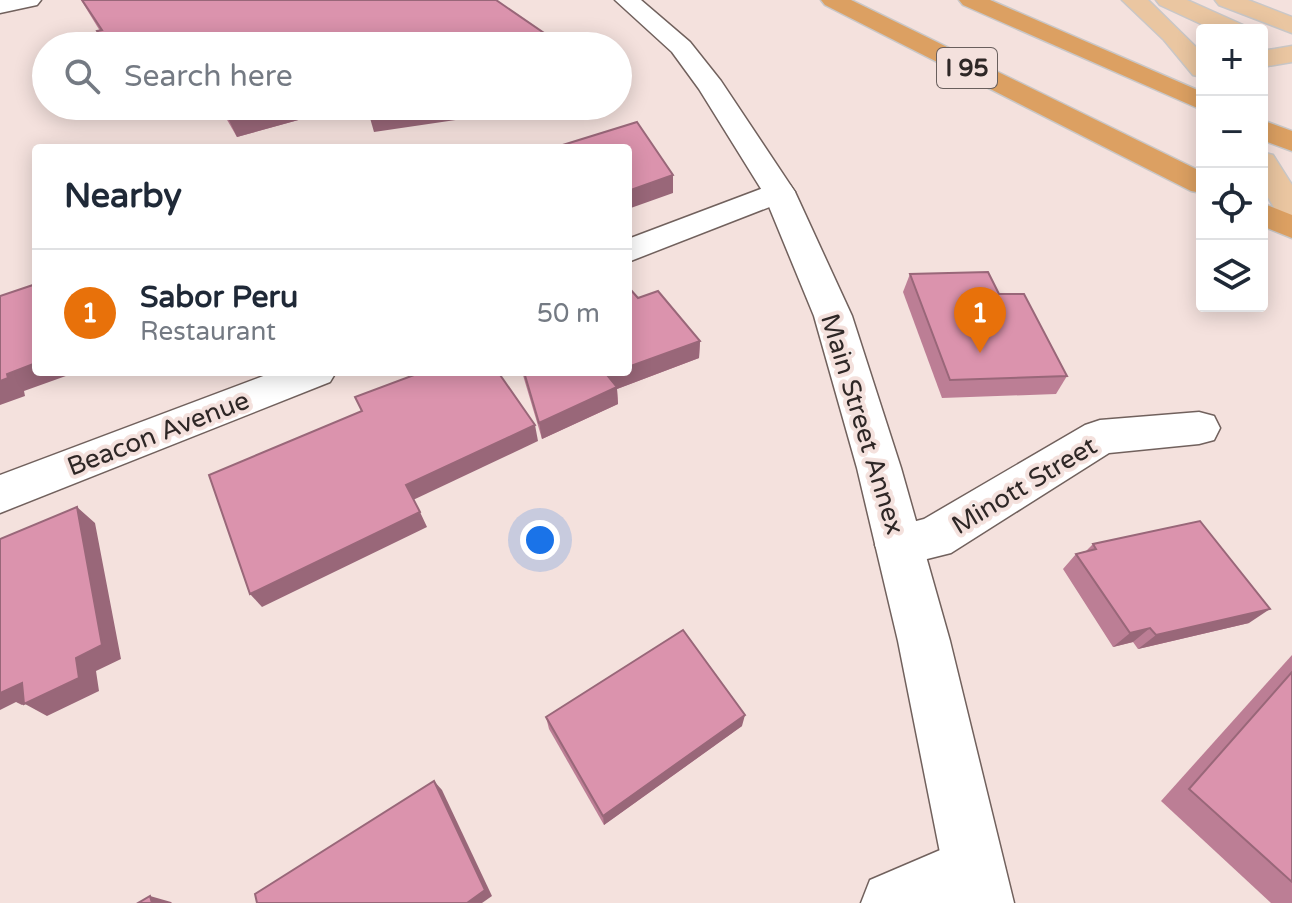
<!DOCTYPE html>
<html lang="en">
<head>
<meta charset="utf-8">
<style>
	:root { --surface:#fff; --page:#f6f6f7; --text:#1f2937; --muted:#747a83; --line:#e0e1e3; --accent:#458698 }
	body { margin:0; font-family:"Varela Round",sans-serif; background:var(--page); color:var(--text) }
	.controls { position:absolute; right:24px; top:24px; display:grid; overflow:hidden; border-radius:8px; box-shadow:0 4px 20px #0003 }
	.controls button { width:72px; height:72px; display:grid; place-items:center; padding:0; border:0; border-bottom:2px solid var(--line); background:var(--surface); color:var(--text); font:40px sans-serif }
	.you { position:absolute; left:540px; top:540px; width:28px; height:28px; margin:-20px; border:6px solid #fff; border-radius:50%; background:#1a73e8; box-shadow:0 0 0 12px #1a73e833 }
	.badge { display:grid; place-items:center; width:52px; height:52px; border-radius:50%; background:var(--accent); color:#fff; font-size:26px; font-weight:700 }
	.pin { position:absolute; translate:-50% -66px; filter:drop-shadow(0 2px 4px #0008) }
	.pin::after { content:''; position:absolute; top:42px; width:28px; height:24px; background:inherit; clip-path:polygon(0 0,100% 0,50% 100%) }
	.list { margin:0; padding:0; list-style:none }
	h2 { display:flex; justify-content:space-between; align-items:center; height:104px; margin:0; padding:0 32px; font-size:34px }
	h2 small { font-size:26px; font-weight:400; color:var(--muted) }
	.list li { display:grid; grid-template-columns:52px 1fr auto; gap:24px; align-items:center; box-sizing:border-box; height:128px; padding:0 32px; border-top:2px solid var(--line) }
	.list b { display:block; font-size:30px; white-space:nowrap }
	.list p { margin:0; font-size:26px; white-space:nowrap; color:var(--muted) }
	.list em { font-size:26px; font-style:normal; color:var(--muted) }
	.icon { flex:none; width:44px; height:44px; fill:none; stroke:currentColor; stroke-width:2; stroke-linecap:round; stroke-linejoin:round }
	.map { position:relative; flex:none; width:1292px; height:903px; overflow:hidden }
	.search { position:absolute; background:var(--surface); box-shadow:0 4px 20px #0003; left:32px; top:32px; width:600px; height:88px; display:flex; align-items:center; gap:20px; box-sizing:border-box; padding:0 28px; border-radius:44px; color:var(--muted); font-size:30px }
	.panel { position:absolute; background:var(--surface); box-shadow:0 4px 20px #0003; left:32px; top:144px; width:600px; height:232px; border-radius:8px }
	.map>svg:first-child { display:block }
</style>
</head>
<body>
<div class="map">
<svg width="1292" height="903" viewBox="0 0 1292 903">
	<rect width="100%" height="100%" fill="#f4e1dd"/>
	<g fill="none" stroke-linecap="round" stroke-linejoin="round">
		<g stroke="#71615d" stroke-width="3">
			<g id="street">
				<polygon points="779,182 790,185 795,192 790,199 628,262 628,239"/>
				<polygon points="274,372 336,372 330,382 0,513 0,475"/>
				<polygon points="1199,412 1214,416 1220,428 1214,440 1199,444 1109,453 951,553 899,566 882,560 875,545 882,530 924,519 1085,425 1100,420"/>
				<polygon points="973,836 995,846 1005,868 995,890 967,903 861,903 870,880"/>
			</g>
		</g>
		<g stroke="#71615d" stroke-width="3">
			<g id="secondary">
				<polygon points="0,0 41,0 37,5 0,13"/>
				<polygon points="615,0 641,0 690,42 721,81 795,192 852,316 901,468 950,641 1014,903 950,903 898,641 857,468 814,316 763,192 699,89 672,52"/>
			</g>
		</g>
		<g stroke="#c9c7c7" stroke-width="3">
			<g id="primary">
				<polygon points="1122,0 1148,0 1202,53 1202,77 1193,75 1164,40"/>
				<polygon points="1156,0 1187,0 1243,25 1246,30 1214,30 1160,5"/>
				<polygon points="1215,0 1248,0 1292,17 1292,33 1219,5"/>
				<polygon points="1292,46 1292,62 1262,67 1262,51"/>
				<polygon points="1262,152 1273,155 1292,185 1292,221 1280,218 1262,187"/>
			</g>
		</g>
		<g stroke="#c9c7c7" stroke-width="3">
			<g id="highway">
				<polygon points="821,0 851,0 1202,172 1202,193 1191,191 825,5"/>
				<polygon points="959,0 990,0 1202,92 1202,110 963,5"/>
				<polygon points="1262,120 1292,131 1292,151 1262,140"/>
				<polygon points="1262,203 1292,215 1292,238 1262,226"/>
			</g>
		</g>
		<use href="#street" fill="#fff" fill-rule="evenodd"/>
		<use href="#secondary" fill="#fff" fill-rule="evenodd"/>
		<use href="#primary" fill="#eac6a1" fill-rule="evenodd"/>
		<use href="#highway" fill="#dca062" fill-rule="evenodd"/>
	</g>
	<g fill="#bc7e95">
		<polygon points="81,0 496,0 563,46 105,46 97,31 100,31"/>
		<polygon points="219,106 349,106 237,137"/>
		<polygon points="910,274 999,294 1067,376 1056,394 942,398 903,292"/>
		<polygon points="638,298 700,341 699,358 617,389 618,404 542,439 522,372 628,372"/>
		<polygon points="1093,544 1249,623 1138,649 1133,642 1113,647 1063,569 1076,554 1086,551"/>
		<polygon points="1292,655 1292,903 1271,903 1161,801"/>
		<polygon points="546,717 742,726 604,825 549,729"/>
	</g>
	<g fill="#996779">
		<polygon points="142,106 195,106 149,119"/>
		<polygon points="264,106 349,106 237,137 227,116"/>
		<polygon points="401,106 550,106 374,132 368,111"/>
		<polygon points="673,175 673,193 628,209 628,191"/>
		<polygon points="700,341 699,358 617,389 618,404 542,439 539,423 607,375 615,372 628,372 628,367"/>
		<polygon points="36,363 36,372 77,372 24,391 25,396 0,405 0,381 7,374"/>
		<polygon points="535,425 538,441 413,500 406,485"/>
		<polygon points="77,507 95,523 121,659 96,671 99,691 47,716 25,704 22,705 16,702 0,710 0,688 22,683 76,658"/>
		<polygon points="420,512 427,527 262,607 250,594"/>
		<polygon points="1270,609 1249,623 1138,649 1156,635"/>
		<polygon points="1150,628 1133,642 1113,647 1130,633"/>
		<polygon points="745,715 742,726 604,825 603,816"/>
		<polygon points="434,781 442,790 492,896 482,903 467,903"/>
		<polygon points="150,896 171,902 172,903 152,903"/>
	</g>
	<g fill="#db93ad" stroke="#996779" stroke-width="2">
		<polygon points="82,0 496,0 563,46 106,46 97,31 102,30"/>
		<polygon points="222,106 264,106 227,116"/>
		<polygon points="367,106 401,106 368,111"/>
		<polygon points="637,122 673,175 628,191 628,148 553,148"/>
		<polygon points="988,272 999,294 1024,294 1067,376 950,380 910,274"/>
		<polygon points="36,284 36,363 7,374 8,378 0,381 0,296"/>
		<polygon points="630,289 638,298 658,291 700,341 628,367 628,290"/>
		<polygon points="422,372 498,372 535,425 406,485 420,512 250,594 209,475 362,411 355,397"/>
		<polygon points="524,372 615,372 607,375 617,387 539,423"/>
		<polygon points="77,507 102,645 76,658 79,678 24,704 22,683 0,693 0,539"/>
		<polygon points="1200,521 1270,609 1156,635 1150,628 1130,633 1076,554 1096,549 1093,544"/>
		<polygon points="683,630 745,715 603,816 546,717"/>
		<polygon points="1292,672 1292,882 1189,789"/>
		<polygon points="434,781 485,890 467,903 257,903 255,894"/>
		<polygon points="150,896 152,903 138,903"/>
	</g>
	<g text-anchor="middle" stroke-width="8" stroke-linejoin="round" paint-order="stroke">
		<rect fill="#f4e1dd" stroke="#695f5d" stroke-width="2" x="937" y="48" width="60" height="40" rx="6"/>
		<g font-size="24" font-weight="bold" fill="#2e2726">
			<text x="967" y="76">I 95</text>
		</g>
		<g font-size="26" fill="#2e2726" stroke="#f4e1dd">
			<text transform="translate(863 424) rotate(73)" y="9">Main Street Annex</text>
			<text transform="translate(158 433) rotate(-21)" y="9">Beacon Avenue</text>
			<text transform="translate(1024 485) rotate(-31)" y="9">Minott Street</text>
		</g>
	</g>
</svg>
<div class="controls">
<button>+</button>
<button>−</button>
<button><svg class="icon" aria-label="locate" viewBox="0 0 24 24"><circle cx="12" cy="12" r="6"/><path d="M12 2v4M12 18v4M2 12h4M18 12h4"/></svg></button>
<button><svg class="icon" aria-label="layers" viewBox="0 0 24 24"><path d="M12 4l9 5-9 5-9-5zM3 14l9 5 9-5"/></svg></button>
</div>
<div class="you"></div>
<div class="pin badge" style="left:980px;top:353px;background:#e8710a">1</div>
<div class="search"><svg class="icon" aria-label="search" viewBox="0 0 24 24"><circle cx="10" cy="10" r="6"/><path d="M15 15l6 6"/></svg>Search here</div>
<section class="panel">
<h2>Nearby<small></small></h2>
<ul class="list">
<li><span class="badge" style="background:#e8710a">1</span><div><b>Sabor Peru</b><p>Restaurant</p></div><em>50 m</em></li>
</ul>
</section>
</div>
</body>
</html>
